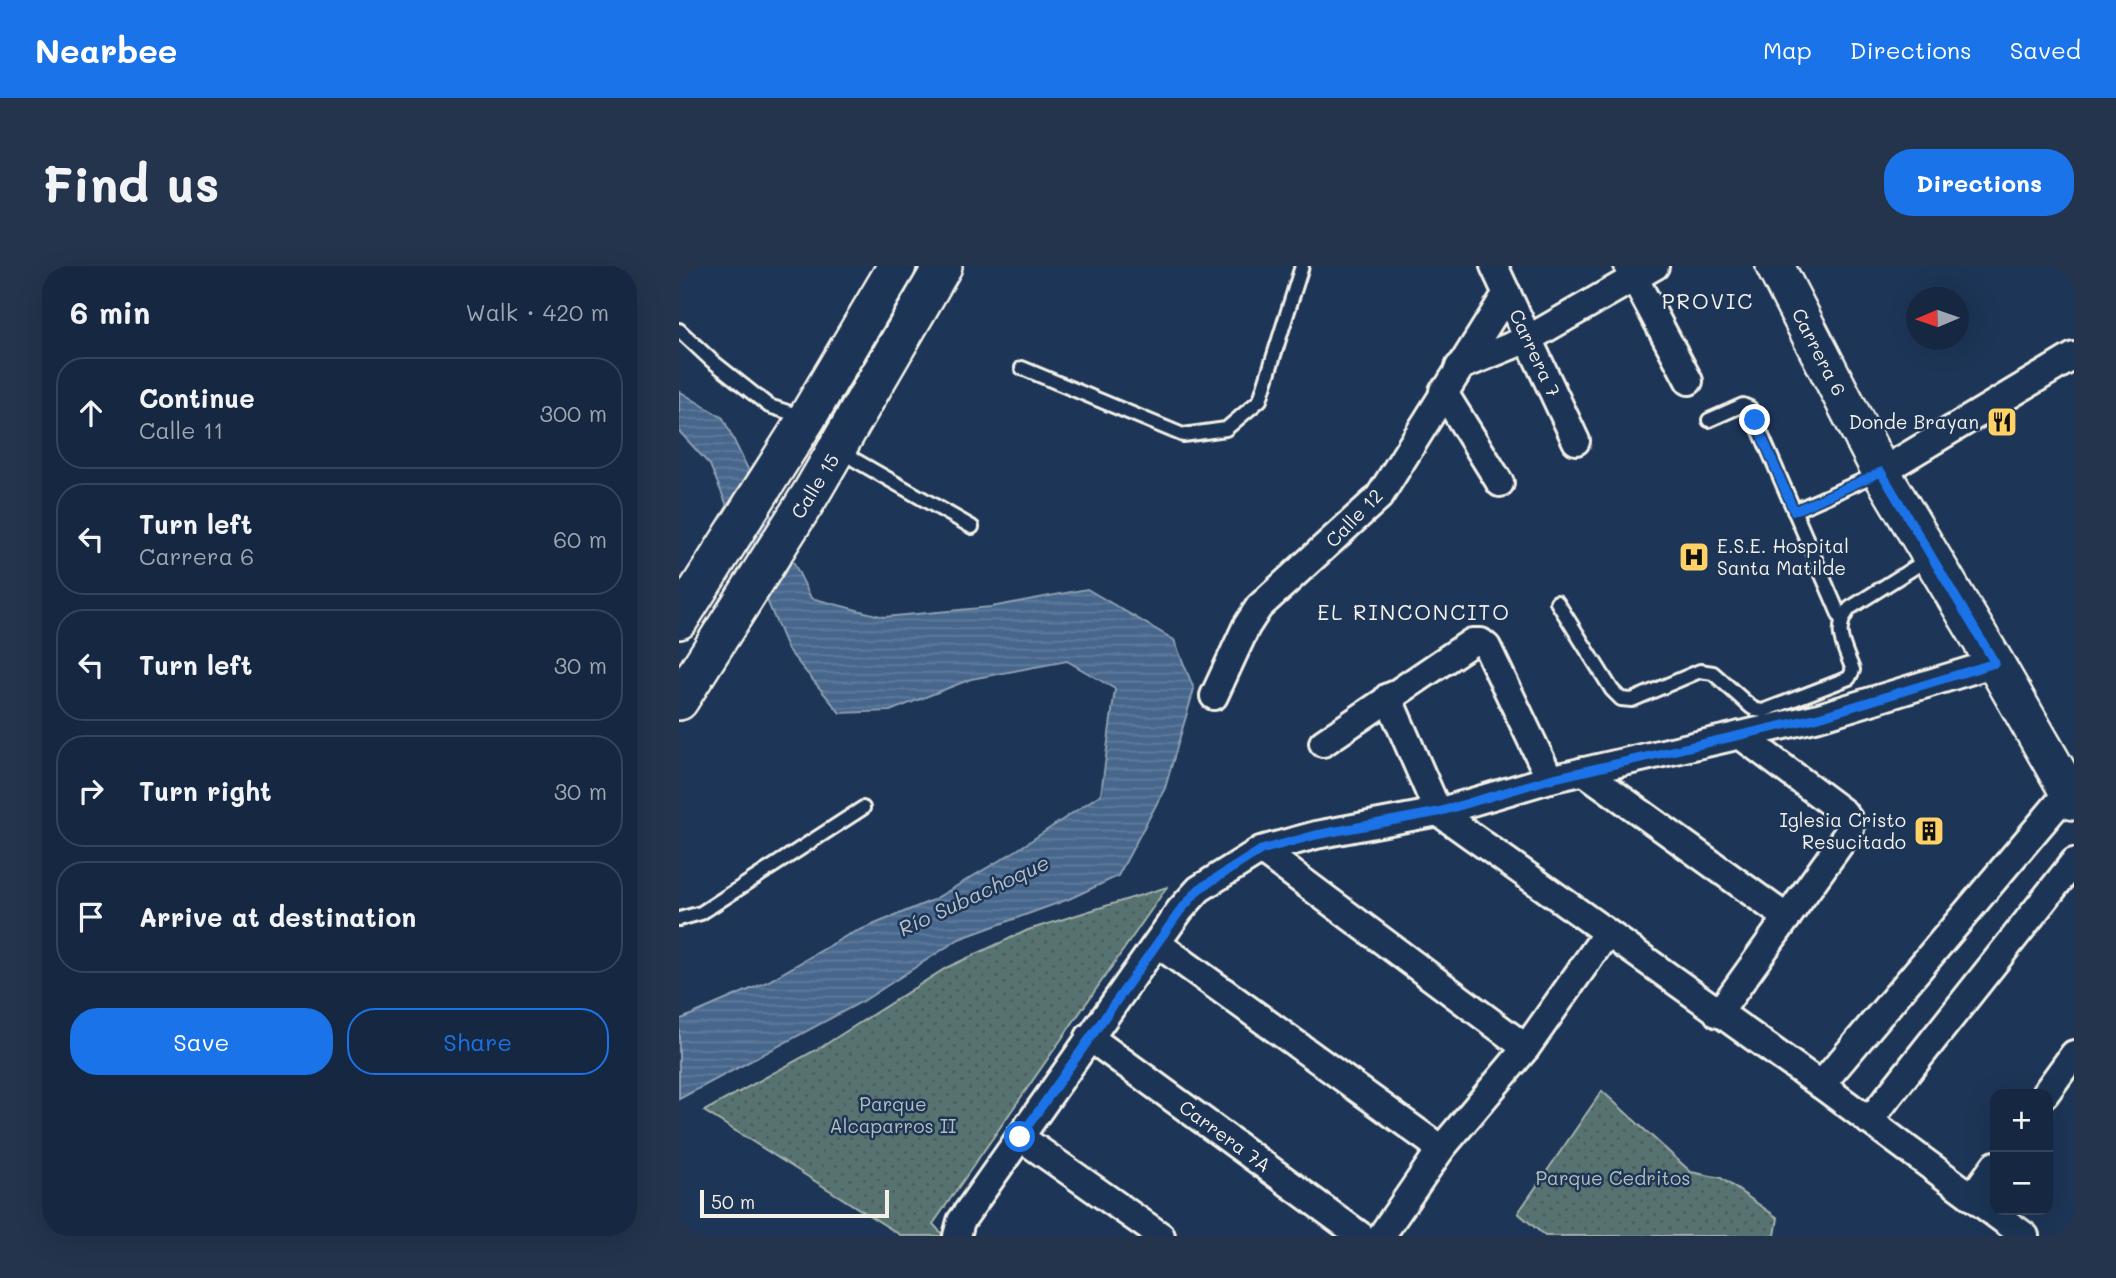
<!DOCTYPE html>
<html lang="en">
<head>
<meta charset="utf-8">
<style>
	:root { --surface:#162841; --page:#23344c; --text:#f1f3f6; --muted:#9ea6b1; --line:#35445a; --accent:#1a73e8 }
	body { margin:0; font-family:Mali,sans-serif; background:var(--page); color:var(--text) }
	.controls { position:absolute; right:21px; bottom:21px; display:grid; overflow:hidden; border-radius:14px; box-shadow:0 7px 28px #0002 }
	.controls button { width:63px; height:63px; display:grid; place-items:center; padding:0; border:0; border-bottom:2px solid var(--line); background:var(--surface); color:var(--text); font:35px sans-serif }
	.compass { position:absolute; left:1227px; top:21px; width:63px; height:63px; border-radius:50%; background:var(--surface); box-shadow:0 7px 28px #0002; rotate:268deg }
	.scale { position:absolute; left:21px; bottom:18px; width:189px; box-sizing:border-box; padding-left:7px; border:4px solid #f4f1e8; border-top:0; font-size:19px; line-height:24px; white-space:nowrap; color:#f4f1e8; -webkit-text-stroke:5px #1d3557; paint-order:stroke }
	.stop { position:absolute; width:21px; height:21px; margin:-16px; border:5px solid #1a73e8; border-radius:50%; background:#fff }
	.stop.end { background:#1a73e8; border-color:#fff; box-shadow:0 2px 7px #0008 }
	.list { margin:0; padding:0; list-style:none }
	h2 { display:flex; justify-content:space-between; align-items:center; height:91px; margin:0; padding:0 28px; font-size:30px }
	h2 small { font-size:23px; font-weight:400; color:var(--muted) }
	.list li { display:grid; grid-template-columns:46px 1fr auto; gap:21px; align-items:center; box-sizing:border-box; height:112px; margin:0 14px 14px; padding:0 14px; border:2px solid var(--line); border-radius:28px }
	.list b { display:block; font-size:26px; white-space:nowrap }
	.list p { margin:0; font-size:23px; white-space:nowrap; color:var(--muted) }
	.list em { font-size:23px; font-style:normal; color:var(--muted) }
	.actions { display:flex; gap:14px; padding:21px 28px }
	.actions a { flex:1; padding:16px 0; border:2px solid var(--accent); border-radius:28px; text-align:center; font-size:24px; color:var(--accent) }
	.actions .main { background:var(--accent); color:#fff }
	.icon { flex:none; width:38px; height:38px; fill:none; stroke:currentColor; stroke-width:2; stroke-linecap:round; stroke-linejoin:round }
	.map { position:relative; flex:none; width:1395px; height:970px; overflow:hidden; border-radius:28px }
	header { display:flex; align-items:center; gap:42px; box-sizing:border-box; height:98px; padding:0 35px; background:var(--accent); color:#fff }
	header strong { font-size:33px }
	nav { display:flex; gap:38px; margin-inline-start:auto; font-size:24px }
	.intro { display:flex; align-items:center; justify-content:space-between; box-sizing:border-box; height:168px; padding:0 42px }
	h1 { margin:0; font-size:49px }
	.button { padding:18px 32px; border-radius:28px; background:var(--accent); color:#fff; font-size:24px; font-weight:700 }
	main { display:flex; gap:42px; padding:0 42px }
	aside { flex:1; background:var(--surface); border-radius:28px; box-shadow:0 7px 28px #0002 }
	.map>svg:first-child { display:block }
</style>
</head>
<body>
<header>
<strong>Nearbee</strong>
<nav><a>Map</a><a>Directions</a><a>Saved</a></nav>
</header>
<div class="intro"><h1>Find us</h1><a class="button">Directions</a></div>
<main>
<aside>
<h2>6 min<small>Walk · 420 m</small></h2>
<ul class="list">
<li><svg class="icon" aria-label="ahead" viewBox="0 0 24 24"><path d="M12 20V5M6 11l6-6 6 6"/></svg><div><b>Continue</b><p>Calle 11</p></div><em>300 m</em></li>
<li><svg class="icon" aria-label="left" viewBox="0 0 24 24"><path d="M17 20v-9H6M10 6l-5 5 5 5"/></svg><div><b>Turn left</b><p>Carrera 6</p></div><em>60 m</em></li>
<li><svg class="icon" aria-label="left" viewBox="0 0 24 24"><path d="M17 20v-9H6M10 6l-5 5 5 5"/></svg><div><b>Turn left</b></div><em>30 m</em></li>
<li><svg class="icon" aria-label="right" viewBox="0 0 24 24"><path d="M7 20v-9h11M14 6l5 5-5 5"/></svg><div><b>Turn right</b></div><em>30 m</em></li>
<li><svg class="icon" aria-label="arrive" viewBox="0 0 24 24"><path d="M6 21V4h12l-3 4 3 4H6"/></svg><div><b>Arrive at destination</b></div></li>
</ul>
<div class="actions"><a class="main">Save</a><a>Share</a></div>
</aside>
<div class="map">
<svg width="1395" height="970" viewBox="0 0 1395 970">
	<defs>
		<pattern id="park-dots" width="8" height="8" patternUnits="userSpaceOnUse" patternTransform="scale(1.75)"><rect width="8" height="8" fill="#577371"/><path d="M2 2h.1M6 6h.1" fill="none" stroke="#4f5b59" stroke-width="1.8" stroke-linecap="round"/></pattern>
		<pattern id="water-rules" width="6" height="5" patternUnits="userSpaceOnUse" patternTransform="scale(1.75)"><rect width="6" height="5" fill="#47668c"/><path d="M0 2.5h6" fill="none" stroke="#627c9c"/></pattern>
	</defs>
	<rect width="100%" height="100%" fill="#1d3557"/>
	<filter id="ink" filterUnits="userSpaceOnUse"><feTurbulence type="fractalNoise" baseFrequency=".0143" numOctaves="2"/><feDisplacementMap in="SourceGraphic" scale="14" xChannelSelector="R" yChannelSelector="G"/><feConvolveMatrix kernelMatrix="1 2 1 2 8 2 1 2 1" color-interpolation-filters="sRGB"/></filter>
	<g filter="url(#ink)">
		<g fill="url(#park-dots)" stroke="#a6b2ac" stroke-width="2">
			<polygon points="488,621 254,958 265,970 223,970 25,845 144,780 267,702 349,664"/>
			<polygon points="923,825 1012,906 1042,912 1099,952 1096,970 866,970 839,947"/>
		</g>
		<polygon fill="url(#water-rules)" stroke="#8c9eb1" stroke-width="2" points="0,125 44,152 132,332 205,351 312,341 408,323 495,374 515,423 486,522 439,610 390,633 280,673 186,734 0,833 0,754 88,716 169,669 254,634 338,584 422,528 436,423 388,395 292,413 211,445 161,447 109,384 31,199 0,165"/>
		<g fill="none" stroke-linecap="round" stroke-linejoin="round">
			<g stroke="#f4f1e8" stroke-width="18">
				<g id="lane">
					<polyline points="0,64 32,94 90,140 124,151"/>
					<polyline points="343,102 504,169 547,163 581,134 623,0"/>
					<polyline points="1030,154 1064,139 1071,142 1162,353"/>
					<polyline points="161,183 176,194 293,261"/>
					<polyline points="1115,245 1198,208"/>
					<path d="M 878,336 L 933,424 L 942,433 L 953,434 L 1021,405 L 1034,407 L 1072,441 L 1077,444 L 1084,445 L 1170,412 L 1174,404 C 1165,380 1153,364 1171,342 L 1249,293"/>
					<polyline points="0,653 22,647 184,542"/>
				</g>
			</g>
			<g stroke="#f4f1e8" stroke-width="32">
				<g id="street">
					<polyline points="815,0 897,175"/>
					<polyline points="949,0 1010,115"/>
					<polyline points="780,101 849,73 976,0"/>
					<polyline points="764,125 821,217"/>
					<polyline points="1202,206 1395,90"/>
					<polyline points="535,430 567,361 580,341 700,231 828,27"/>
					<polyline points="709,431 759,546 1142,819 1346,970"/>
					<polyline points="644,477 793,376 802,376 808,381 871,513"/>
					<polyline points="904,505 1108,652"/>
					<polyline points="582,584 847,782"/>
					<polyline points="479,678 762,883"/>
					<polyline points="1039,748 1171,564 1170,554 1165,547 1061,469"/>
					<polyline points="410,771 682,970"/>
					<polyline points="1142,819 1389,526"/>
					<polyline points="1366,828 1395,788"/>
					<polyline points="1190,855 1395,596"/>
					<polyline points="341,871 482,970"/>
					<polyline points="1293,931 1316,899"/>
					<polyline points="278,970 282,955 501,644 520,623 582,584 637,569 759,546 871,513 1140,451 1316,397"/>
					<polyline points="702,970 762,883 847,782 928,667"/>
				</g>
			</g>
			<g stroke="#f4f1e8" stroke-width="42">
				<g id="secondary">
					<polyline points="1096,0 1202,206 1316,397 1395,535"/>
					<polyline points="0,354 128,152 218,0"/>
					<polyline points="0,435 131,229 264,0"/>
				</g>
			</g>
			<use href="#lane" stroke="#1d3557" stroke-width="12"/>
			<use href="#street" stroke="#1d3557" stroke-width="26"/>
			<use href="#secondary" stroke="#1d3557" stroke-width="37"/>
		</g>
	</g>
	<g fill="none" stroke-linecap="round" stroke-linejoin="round" filter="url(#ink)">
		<polyline stroke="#1a73e8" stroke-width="9" points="341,871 501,645 520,623 582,584 637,569 759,546 871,513 1140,451 1316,397 1202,206 1115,245 1076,154"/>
	</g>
	<defs>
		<g id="restaurant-square" transform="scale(1.575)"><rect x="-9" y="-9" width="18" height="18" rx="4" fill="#ffd166" stroke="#1d3557"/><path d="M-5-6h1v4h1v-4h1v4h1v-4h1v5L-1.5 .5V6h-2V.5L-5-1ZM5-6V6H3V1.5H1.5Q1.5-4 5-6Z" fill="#111"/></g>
		<g id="hospital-square" transform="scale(1.575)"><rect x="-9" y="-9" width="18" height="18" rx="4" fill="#ffd166" stroke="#1d3557"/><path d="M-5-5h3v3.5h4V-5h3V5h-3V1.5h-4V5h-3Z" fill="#111"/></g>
		<g id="building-square" transform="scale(1.575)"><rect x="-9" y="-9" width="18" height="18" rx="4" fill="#ffd166" stroke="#1d3557"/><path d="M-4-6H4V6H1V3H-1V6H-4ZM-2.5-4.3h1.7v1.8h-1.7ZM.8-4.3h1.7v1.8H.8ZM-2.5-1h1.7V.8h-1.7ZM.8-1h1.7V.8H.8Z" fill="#111"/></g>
	</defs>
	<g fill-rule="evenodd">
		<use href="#restaurant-square" x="1323" y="156"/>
		<use href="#hospital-square" x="1015" y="291"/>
		<use href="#building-square" x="1250" y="565"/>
	</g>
	<g text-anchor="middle" stroke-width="5" stroke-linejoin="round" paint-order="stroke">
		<g font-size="19" fill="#f4f1e8" stroke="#1d3557">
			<text transform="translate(1140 86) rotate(63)" y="7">Carrera 6</text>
			<text transform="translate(856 87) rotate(65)" y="7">Carrera 7</text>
			<text transform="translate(136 220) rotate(-58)" y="7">Calle 15</text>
			<text transform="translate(675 252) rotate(-46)" y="7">Calle 12</text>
			<text transform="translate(546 870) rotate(36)" y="7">Carrera 7A</text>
		</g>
		<g font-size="19" fill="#f4f1e8" stroke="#1d3557" text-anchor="end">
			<text x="1300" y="163">Donde Brayan</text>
			<text x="1038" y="287" text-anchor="start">E.S.E. Hospital<tspan x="1038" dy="22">Santa Matilde</tspan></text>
			<text x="1227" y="561">Iglesia Cristo<tspan x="1227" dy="22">Resucitado</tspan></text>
		</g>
		<g font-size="19" fill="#b5bfb8" stroke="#1d3557">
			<text x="214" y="845">Parque<tspan x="214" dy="22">Alcaparros II</tspan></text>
			<text x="934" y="919">Parque Cedritos</text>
		</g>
		<g font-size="21" letter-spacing="2" fill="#f4f1e8" stroke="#1d3557">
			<text x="1029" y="43">PROVIC</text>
			<text x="735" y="354">EL RINCONCITO</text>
		</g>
		<g font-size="21" font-style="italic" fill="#b7c0c8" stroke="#1d3557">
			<text transform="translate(295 630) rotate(-25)" y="7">Río Subachoque</text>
		</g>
	</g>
</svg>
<div class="controls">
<button>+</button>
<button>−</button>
</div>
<svg class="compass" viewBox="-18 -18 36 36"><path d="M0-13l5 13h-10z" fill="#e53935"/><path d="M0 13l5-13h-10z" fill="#9ea6b1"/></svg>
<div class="scale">50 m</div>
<div class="stop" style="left:341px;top:871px"></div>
<div class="stop end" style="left:1076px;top:154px"></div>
</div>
</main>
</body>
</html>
